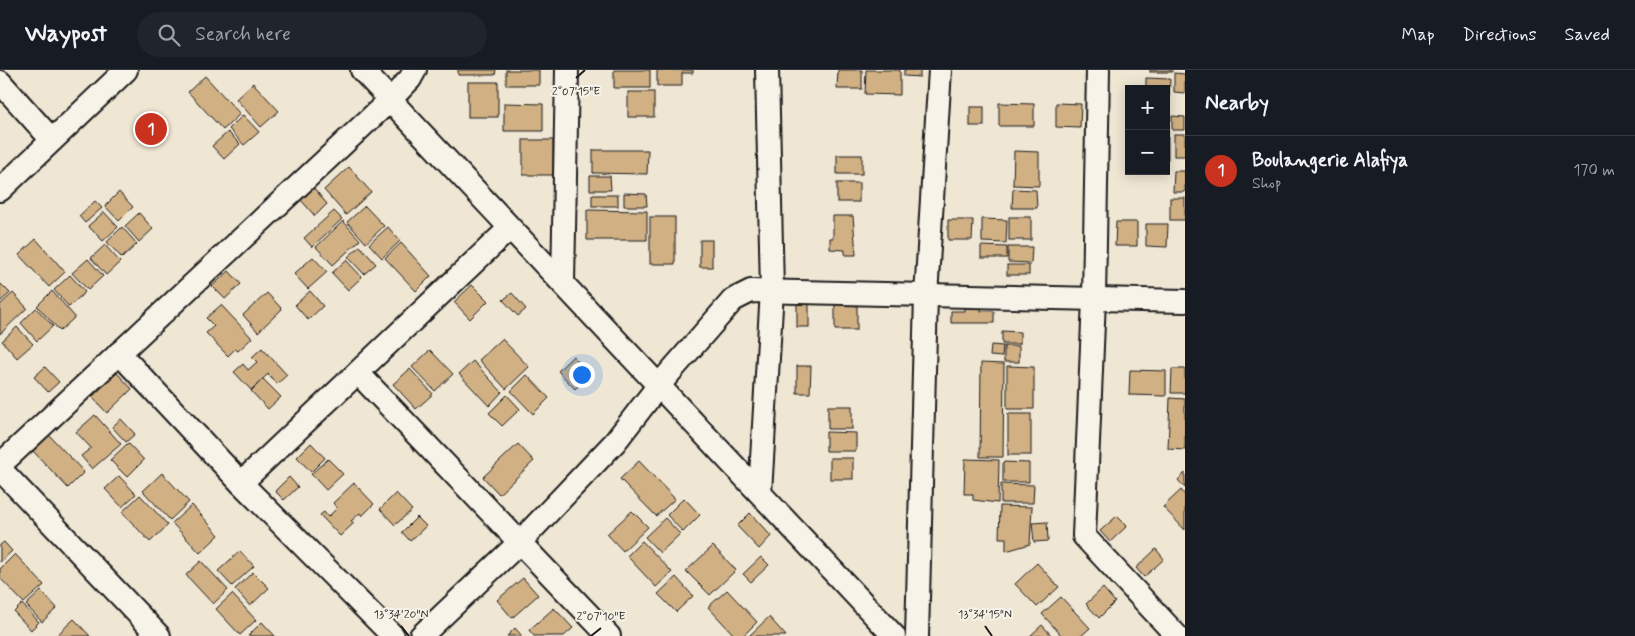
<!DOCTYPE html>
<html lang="en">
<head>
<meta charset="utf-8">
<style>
	:root { --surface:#171b24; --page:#20242c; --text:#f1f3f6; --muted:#9ea1a6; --line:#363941; --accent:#c8321e }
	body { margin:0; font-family:Mynerve,sans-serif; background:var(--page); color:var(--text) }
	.controls { position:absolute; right:15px; top:15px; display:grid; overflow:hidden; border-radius:0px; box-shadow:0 2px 12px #0003 }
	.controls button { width:45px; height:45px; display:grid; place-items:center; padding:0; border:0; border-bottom:1px solid var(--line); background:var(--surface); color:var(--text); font:25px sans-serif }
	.you { position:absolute; left:581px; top:304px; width:18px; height:18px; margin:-12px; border:4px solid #fff; border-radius:50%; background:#1a73e8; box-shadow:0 0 0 8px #1a73e833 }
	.badge { display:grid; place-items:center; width:32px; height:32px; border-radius:50%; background:var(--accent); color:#fff; font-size:16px; font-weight:700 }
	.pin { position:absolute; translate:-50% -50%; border:2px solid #fff; box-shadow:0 1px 5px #0006 }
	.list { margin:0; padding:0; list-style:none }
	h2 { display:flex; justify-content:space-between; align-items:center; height:65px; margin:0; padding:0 20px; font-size:21px }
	h2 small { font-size:16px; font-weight:400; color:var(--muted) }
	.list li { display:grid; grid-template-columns:32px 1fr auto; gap:15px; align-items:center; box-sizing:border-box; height:70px; padding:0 20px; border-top:1px solid var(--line) }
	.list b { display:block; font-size:19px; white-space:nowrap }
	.list p { margin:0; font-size:16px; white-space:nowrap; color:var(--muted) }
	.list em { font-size:16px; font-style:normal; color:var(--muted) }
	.icon { flex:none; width:28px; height:28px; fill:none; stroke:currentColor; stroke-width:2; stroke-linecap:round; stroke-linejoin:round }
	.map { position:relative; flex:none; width:1185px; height:566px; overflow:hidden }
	header { display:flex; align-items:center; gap:30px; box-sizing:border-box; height:70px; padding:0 25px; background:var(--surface); border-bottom:1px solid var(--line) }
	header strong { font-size:24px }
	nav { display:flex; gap:28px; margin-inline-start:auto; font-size:18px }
	.search { width:350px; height:45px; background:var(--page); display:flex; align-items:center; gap:12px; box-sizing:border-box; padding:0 18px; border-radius:28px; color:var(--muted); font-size:19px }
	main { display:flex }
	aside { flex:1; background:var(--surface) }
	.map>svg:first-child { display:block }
</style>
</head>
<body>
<header>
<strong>Waypost</strong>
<div class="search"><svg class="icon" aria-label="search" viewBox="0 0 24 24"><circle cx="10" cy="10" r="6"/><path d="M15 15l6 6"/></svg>Search here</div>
<nav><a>Map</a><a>Directions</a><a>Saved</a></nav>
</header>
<main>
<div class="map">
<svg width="1185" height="566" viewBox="0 0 1185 566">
	<rect width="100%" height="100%" fill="#efe6d4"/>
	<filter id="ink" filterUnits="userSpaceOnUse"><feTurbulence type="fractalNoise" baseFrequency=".02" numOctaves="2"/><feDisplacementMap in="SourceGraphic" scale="10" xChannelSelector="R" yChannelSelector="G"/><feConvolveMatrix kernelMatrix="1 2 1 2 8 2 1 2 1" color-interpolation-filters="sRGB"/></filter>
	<g filter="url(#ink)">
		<g fill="#d1b084" stroke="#1c1c1c">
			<polygon points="458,0 496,0 495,5 458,5"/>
			<rect x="506" y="0" width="33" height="15"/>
			<rect x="614" y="0" width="36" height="18"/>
			<polygon points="657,0 693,0 693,3 682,3 682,16 657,16"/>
			<polygon points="838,0 862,0 862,19 837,19"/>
			<polygon points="866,0 900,0 900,25 865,24"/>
			<polygon points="904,0 920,0 920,7 904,6"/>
			<rect x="1150" y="0" width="22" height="2"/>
			<polygon points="1174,3 1185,4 1185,23 1174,22"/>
			<polygon points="205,6 240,44 223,60 188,22"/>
			<polygon points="1146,8 1170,9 1169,31 1166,31 1166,19 1146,19"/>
			<rect x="468" y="12" width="30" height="35"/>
			<polygon points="253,13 279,41 261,57 236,29"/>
			<rect x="628" y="22" width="26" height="25"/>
			<polygon points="504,33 543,34 543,61 504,61"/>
			<polygon points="999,33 1034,34 1034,56 999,56"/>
			<polygon points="1056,33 1081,34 1080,58 1056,57"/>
			<rect x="970" y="37" width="14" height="19"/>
			<rect x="1166" y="38" width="2" height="51"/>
			<polygon points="243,45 259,62 244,75 229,59"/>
			<polygon points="1172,46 1185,47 1185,60 1172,60"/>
			<polygon points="228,62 240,74 224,89 212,76"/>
			<rect x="1174" y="64" width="11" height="22"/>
			<rect x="523" y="70" width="30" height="35"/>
			<polygon points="593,80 648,80 647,104 593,103"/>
			<polygon points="1014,81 1039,82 1039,116 1013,115"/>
			<rect x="837" y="85" width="25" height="19"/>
			<polygon points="349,97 371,122 346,145 324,120"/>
			<polygon points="1174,101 1185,101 1185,122 1173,122"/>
			<polygon points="590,106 610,106 611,120 590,120"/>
			<rect x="837" y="113" width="22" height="19"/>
			<polygon points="313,117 327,134 315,146 300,129"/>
			<polygon points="1013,119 1036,120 1037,138 1012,138"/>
			<polygon points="119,122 133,137 119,151 105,136"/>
			<polygon points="624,123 646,124 647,136 624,136"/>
			<rect x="592" y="125" width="26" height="11"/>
			<rect x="1170" y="128" width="15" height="22"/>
			<polygon points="95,131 102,138 85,153 79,146"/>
			<polygon points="365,136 384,156 366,173 347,152"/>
			<polygon points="587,140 647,141 647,170 587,170"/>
			<polygon points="334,141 342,149 312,177 304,168"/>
			<polygon points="104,142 118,157 103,171 88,156"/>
			<polygon points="139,143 153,159 139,172 125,156"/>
			<polygon points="833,146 853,146 856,185 845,185 845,180 830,179 830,168 833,168"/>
			<rect x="650" y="147" width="25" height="47"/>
			<rect x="1009" y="147" width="22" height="23"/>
			<polygon points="982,149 1007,150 1006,173 982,172"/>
			<polygon points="948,150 973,150 972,170 948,170"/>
			<polygon points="343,151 360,170 333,195 316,177"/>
			<polygon points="1116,152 1137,152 1137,176 1115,176"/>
			<polygon points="1146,154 1168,154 1167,177 1146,176"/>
			<polygon points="122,157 137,174 122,188 107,172"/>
			<polygon points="388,157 400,171 382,188 369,174"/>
			<polygon points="36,169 65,202 49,217 19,185"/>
			<rect x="700" y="170" width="12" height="27"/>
			<polygon points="401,173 431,206 416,221 385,188"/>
			<polygon points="105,175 120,192 106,205 91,188"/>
			<polygon points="360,176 376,194 364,204 348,187"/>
			<polygon points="981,176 1007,177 1007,188 981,188"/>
			<polygon points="1008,177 1032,177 1031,193 1008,192"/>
			<polygon points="313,187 327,202 308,219 294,204"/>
			<polygon points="88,189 103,206 88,220 72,203"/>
			<polygon points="346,190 362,207 348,220 332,203"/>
			<rect x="1007" y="195" width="22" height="10"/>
			<polygon points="229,201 241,214 225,229 212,216"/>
			<polygon points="70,205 85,222 69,237 54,220"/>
			<polygon points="1,214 10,223 0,232 0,215"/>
			<polygon points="472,215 488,231 470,249 454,232"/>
			<polygon points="52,221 75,247 60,261 37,236"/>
			<polygon points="310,221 323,236 308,250 295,235"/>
			<polygon points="13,223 27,238 0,264 0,235"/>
			<polygon points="267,223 282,239 258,262 243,245"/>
			<polygon points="512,223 526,239 518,246 503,230"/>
			<rect x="797" y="230" width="12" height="27"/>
			<polygon points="835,233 857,234 857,260 835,260"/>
			<polygon points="221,235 252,268 238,281 235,279 228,286 206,263 214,256 206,248"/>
			<polygon points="965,236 982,236 981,241 994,241 994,253 951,253 951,241 965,241"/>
			<polygon points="36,238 53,256 37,271 21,253"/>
			<polygon points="17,257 33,274 17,288 2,271"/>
			<polygon points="1002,261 1020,262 1020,274 1002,274"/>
			<polygon points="502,269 529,297 506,319 479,290"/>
			<polygon points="991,275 1003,276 1002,287 990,286"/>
			<rect x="1004" y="276" width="15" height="16"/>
			<polygon points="262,278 287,305 277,314 268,304 251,320 234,302 243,294 248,300 257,292 252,287"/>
			<polygon points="430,280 453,304 435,321 412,297"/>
			<polygon points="573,286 590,305 575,319 558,301"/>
			<polygon points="473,291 502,322 489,336 459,304"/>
			<polygon points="981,293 1004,294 1003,387 980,387"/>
			<polygon points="797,296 811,296 810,323 797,323"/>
			<polygon points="1007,296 1034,297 1034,339 1007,339"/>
			<polygon points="45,297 59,312 48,322 34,307"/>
			<polygon points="410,299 433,324 416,339 393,314"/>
			<polygon points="1172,299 1185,299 1185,323 1171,323"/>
			<polygon points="1130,300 1166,301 1166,326 1129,325"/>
			<polygon points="117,303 132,319 107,343 92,327"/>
			<polygon points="527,305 549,328 533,344 511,321"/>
			<polygon points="263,309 281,327 268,339 251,321"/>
			<polygon points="507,325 520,339 502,356 489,343"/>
			<polygon points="1170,328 1185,329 1185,380 1168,379"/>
			<rect x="828" y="336" width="24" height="23"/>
			<rect x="1008" y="344" width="23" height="41"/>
			<polygon points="95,345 121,374 92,399 81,386 91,378 76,362"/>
			<polygon points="121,349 135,364 126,372 112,357"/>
			<polygon points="826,362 856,363 856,381 826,381"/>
			<polygon points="49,365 84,402 68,418 33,381"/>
			<polygon points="128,373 144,390 127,407 110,390"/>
			<polygon points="311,373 325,388 311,402 297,387"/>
			<polygon points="518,374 534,391 499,424 483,407"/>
			<rect x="830" y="388" width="23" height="21"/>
			<polygon points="328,389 343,404 326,420 311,404"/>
			<polygon points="965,389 999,390 998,433 973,430 973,424 964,424"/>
			<polygon points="639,391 675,429 656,446 620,409"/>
			<polygon points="1003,392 1029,393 1029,412 1003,412"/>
			<polygon points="162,403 189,432 170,450 143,421"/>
			<polygon points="1185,403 1185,418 1178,410"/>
			<polygon points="119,406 136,424 122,437 105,419"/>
			<polygon points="289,407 298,417 284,430 275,421"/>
			<polygon points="354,413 374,434 362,446 360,443 351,451 354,453 340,466 320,445 324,442 328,447 337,438 333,433"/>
			<polygon points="1001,414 1034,415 1033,433 1001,433"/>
			<polygon points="1181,420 1185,425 1185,460 1163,437"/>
			<polygon points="396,423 412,440 395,455 380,439"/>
			<polygon points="140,425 168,455 150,472 122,442"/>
			<polygon points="684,428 700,445 683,462 667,445"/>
			<polygon points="192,435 219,465 200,483 172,453"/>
			<polygon points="1000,436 1032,437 1030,474 1006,481 1006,468 999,468"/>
			<polygon points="632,441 648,457 623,481 607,464"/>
			<polygon points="750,443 771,466 759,479 737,456"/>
			<polygon points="1117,446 1127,456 1110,472 1100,461"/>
			<polygon points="417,447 426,456 410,471 402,462"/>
			<polygon points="665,448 680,464 660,483 645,467"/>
			<polygon points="1047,452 1048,471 1034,472 1032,453"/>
			<polygon points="642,471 672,502 656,517 627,486"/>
			<polygon points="4,472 12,481 0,492 0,475"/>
			<polygon points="713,476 736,500 710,525 686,501"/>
			<polygon points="1156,479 1164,489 1144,507 1136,498"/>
			<polygon points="240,481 254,496 232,516 218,501"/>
			<polygon points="15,484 44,515 24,533 0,508 0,499"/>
			<polygon points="761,487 769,495 751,512 743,504"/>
			<polygon points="201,491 228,520 213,534 186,505"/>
			<polygon points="1037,493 1059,517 1037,537 1015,514"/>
			<polygon points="253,502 269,518 250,536 235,519"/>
			<polygon points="676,507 693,526 676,542 658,524"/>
			<polygon points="523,508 538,525 512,548 497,530"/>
			<polygon points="1103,518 1115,532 1099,548 1086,534"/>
			<polygon points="727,520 757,552 743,566 735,566 708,537"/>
			<polygon points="41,521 57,538 42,552 26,535"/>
			<polygon points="232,524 256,550 240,565 216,539"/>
			<polygon points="1061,527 1090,558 1081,566 1062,566 1042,544"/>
			<polygon points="22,534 39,552 31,560 14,542"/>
			<polygon points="554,538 573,558 564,566 534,566 529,560"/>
			<polygon points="769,547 786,566 749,566"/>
			<polygon points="74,549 90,566 56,566"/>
			<polygon points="262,552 275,566 248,566"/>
			<polygon points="1042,555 1052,566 1030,566"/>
			<polygon points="515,558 522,566 507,566"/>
		</g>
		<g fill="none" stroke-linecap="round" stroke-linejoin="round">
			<g stroke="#1c1c1c" stroke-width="26">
				<g id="street">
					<polyline points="362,0 894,566"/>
					<polyline points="1098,0 1094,229 1084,466 1177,566"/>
					<polyline points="0,12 52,70"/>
					<polyline points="0,120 126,0"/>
					<polyline points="563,213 567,0"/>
					<polyline points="119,283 241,413 393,566"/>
					<polyline points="358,303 609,566"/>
					<polyline points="0,395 390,30 410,9 415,0"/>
					<polyline points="0,399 159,566"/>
					<polyline points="241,413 510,158"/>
					<polyline points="760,423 772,220 767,0"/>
					<polyline points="421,566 519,473 615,372 659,315 733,230 751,221 1185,231"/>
					<polyline points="917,566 926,226 940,0"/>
				</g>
			</g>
			<use href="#street" stroke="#f7f3e8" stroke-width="22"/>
		</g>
	</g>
	<path fill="none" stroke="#1c1c1c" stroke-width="2" d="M 576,8 L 585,0M 401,556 L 409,566M 985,556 L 992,566M 591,566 L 601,558"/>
	<g font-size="12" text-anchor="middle" fill="#1c1c1c" stroke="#f7f3e8" stroke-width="4" stroke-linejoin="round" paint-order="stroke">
		<text x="576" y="25">2°07'15"E</text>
		<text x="401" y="548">13°34'20"N</text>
		<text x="985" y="548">13°34'15"N</text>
		<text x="601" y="550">2°07'10"E</text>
	</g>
</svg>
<div class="controls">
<button>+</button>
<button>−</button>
</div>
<div class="you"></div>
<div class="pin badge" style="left:151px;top:59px">1</div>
</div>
<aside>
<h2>Nearby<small></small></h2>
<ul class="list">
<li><span class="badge">1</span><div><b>Boulangerie Alafiya</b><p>Shop</p></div><em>170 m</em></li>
</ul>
</aside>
</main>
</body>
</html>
